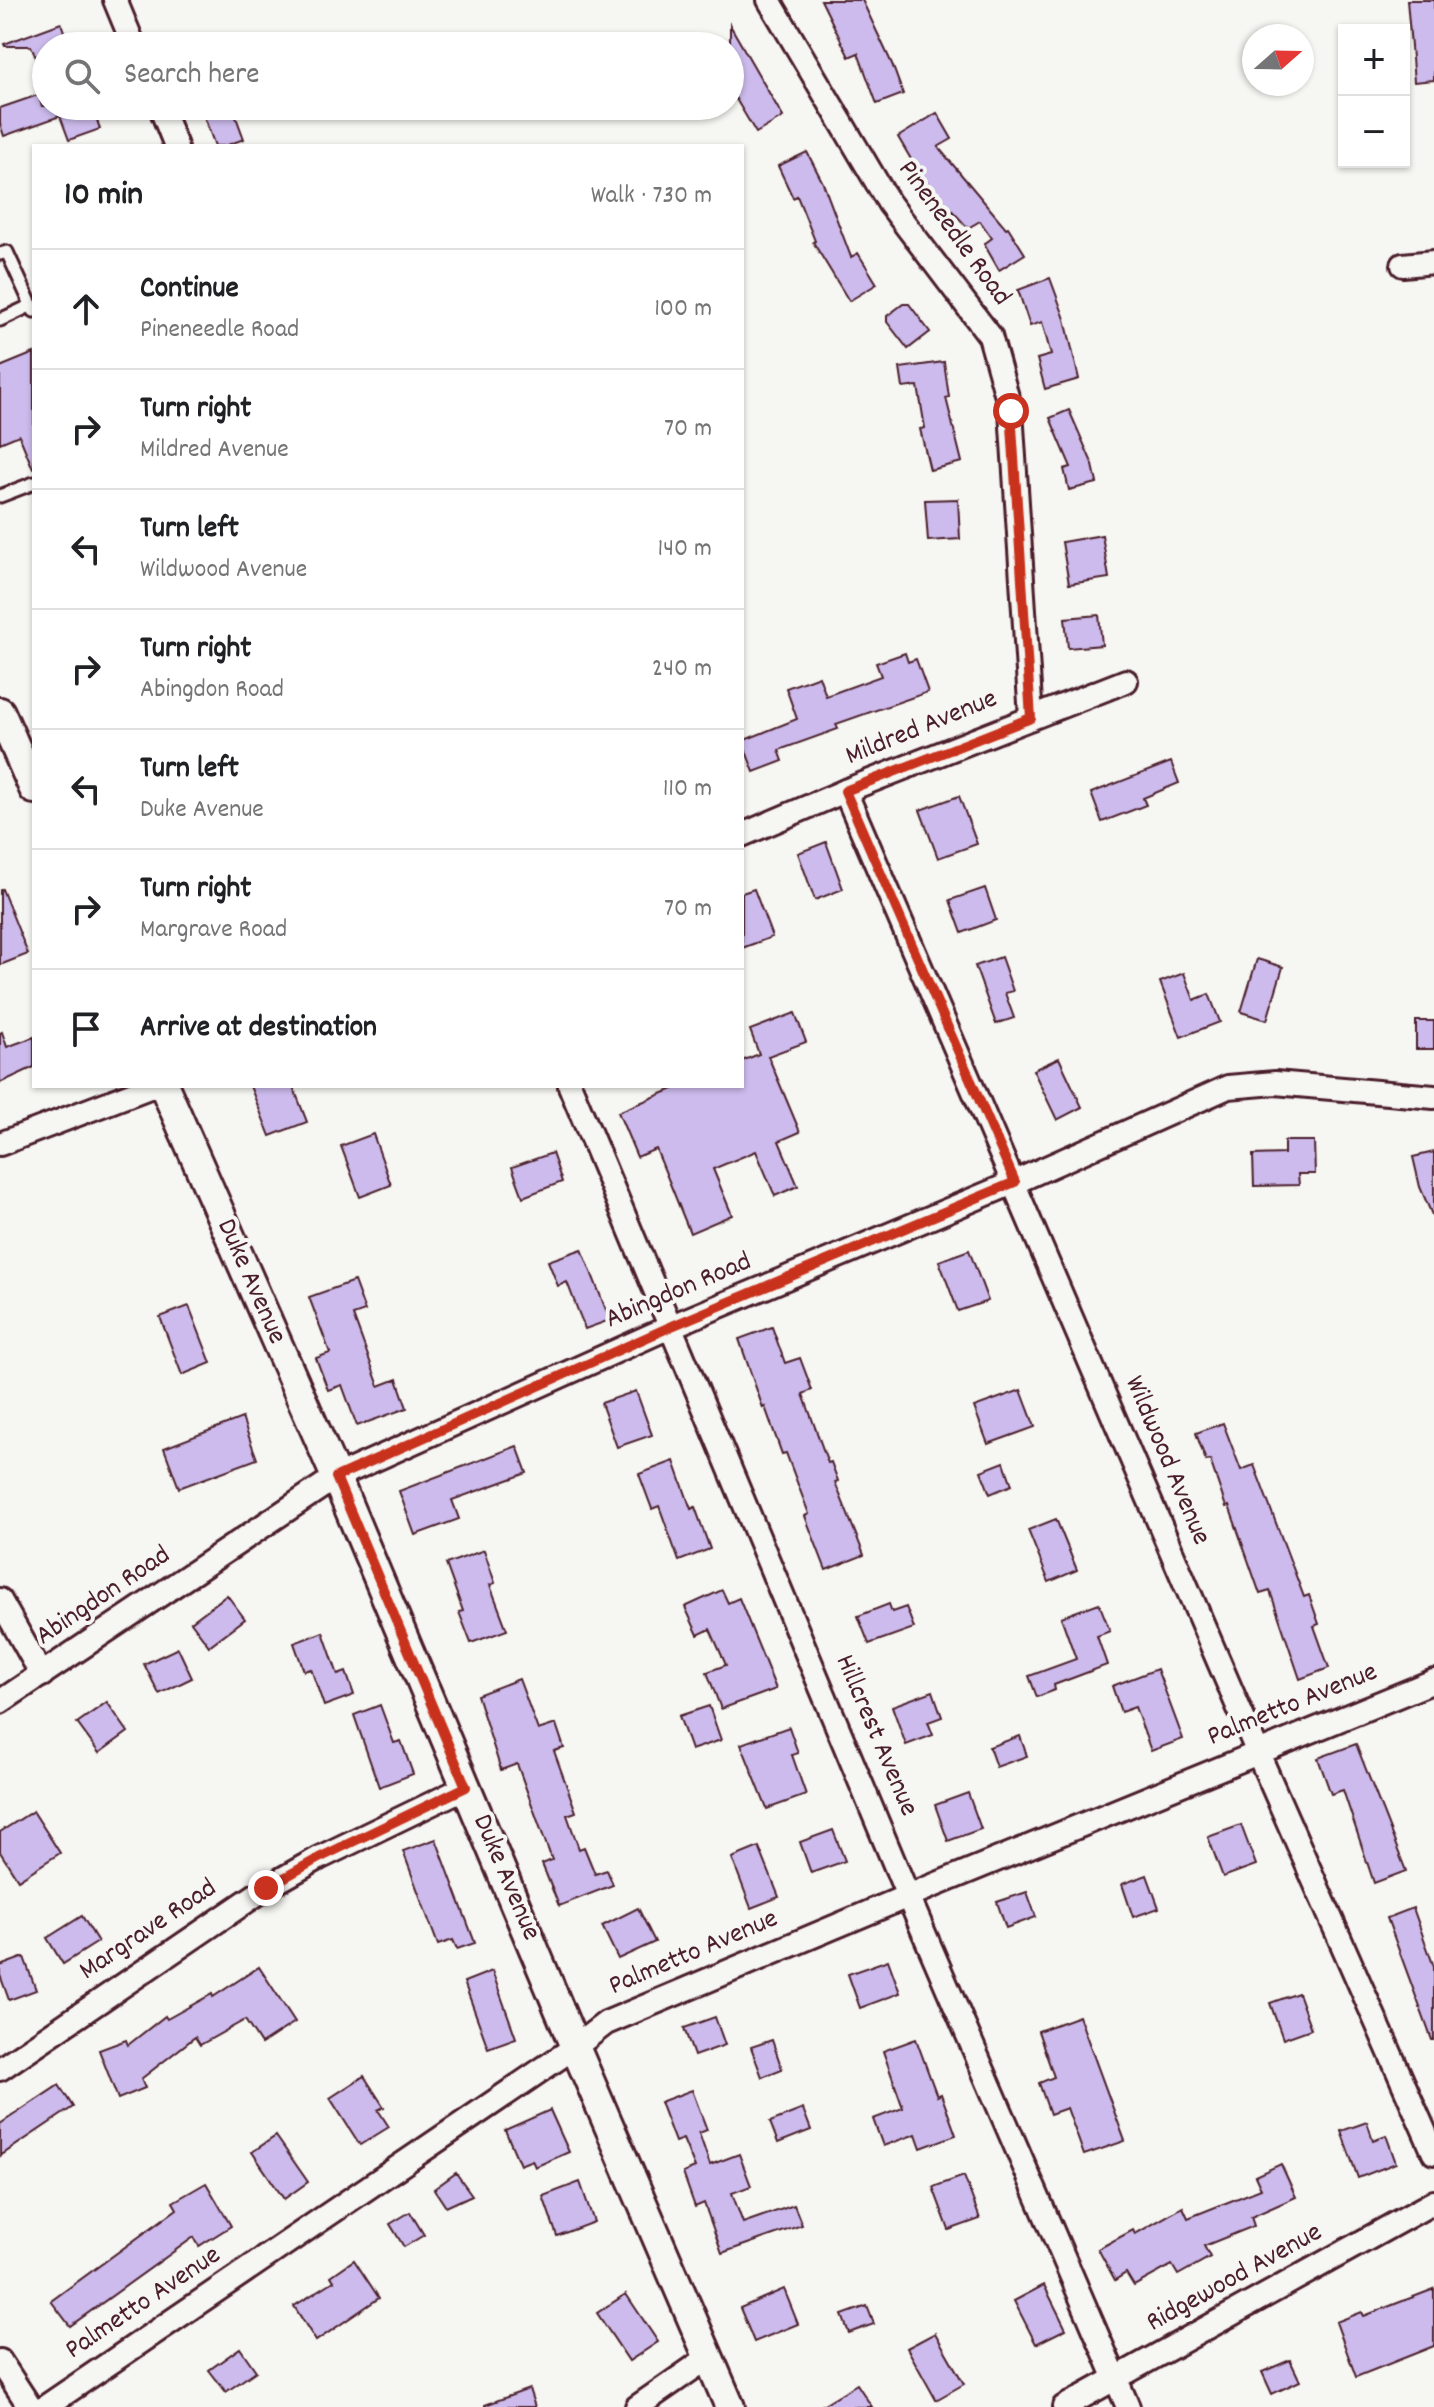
<!DOCTYPE html>
<meta charset="utf-8">
<style>
body{margin:0;font-family:Dekko,sans-serif;background:#f6f6f6;color:#202124}
.controls{position:absolute;right:24px;top:24px;display:grid;overflow:hidden;border-radius:0px;box-shadow:0 2px 6px #0004}
.controls button{width:72px;height:72px;display:grid;place-items:center;padding:0;border:0;border-bottom:2px solid #e0e0e0;background:#fff;color:#202124;font:40px sans-serif}
.compass{position:absolute;left:1242px;top:24px;width:72px;height:72px;border-radius:50%;background:#fff;box-shadow:0 2px 6px #0004;rotate:70deg}
.stop{position:absolute;width:24px;height:24px;margin:-18px;border:6px solid #c8321e;border-radius:50%;background:#fff}
.stop.end{background:#c8321e;border-color:#fff;box-shadow:0 2px 8px #0008}
.list{margin:0;padding:0;list-style:none}
h2{display:flex;justify-content:space-between;align-items:center;height:104px;margin:0;padding:0 32px;font-size:34px}
h2 small{font-size:26px;font-weight:400;color:#757577}
.list li{display:grid;grid-template-columns:52px 1fr auto;gap:24px;align-items:center;box-sizing:border-box;height:120px;padding:0 32px;border-top:2px solid #e0e0e0}
.list b{display:block;font-size:30px;white-space:nowrap}
.list p{margin:0;font-size:26px;white-space:nowrap;color:#757577}
.list em{font-size:26px;font-style:normal;color:#757577}
.icon{flex:none;width:44px;height:44px;fill:none;stroke:currentColor;stroke-width:2;stroke-linecap:round;stroke-linejoin:round}
.map{position:relative;flex:none;width:1434px;height:2407px;overflow:hidden}
.search{position:absolute;background:#fff;box-shadow:0 2px 6px #0004;left:32px;top:32px;width:712px;height:88px;display:flex;align-items:center;gap:20px;box-sizing:border-box;padding:0 28px;border-radius:44px;color:#757577;font-size:30px}
.panel{position:absolute;background:#fff;box-shadow:0 2px 6px #0004;left:32px;top:144px;width:712px;height:944px;border-radius:0px}
.map>svg:first-child{display:block}
.building{fill:#ccbbec;stroke:#4a1f2b;stroke-width:2}
.lines{fill:none;stroke-linecap:round;stroke-linejoin:round}
.service-casing{stroke:#4a1f2b;stroke-width:17}
.minor-casing{stroke:#4a1f2b;stroke-width:28}
.tertiary-casing{stroke:#4a1f2b;stroke-width:34}
.service{stroke:#f6f6f2;stroke-width:11}
.minor{stroke:#f6f6f2;stroke-width:22}
.tertiary{stroke:#f6f6f2;stroke-width:28}
.route{stroke:#c8321e;stroke-width:10}
.labels{text-anchor:middle;dominant-baseline:central;stroke-width:8;stroke-linejoin:round;paint-order:stroke}
.street-label{font-size:28px;fill:#4a1f2b;stroke:#f6f6f2}
</style>
<div class="map">
<svg width="1434" height="2407" viewBox="0 0 1434 2407">
<rect width="100%" height="100%" fill="#f6f6f2"/>
<filter id="ink" filterUnits="userSpaceOnUse"><feTurbulence type="fractalNoise" baseFrequency=".0125" numOctaves="2"/><feDisplacementMap in="SourceGraphic" scale="16" xChannelSelector="R" yChannelSelector="G"/><feConvolveMatrix kernelMatrix="1 2 1 2 8 2 1 2 1" color-interpolation-filters="sRGB"/></filter>
<g filter="url(#ink)">
<!-- building -->
<g class="building">
<path d="M821 0H862L892 64 903 94 877 104 858 53 849 57Z"/>
<path d="M1407 0H1434V80L1414 82Z"/>
<path d="M61 23 69 46H46V80L31 46H5L4 44Z"/>
<path d="M730 25 783 117 756 133 730 89Z"/>
<path d="M38 95 42 106H92L100 129 69 140 60 116 4 136 0 124V108Z"/>
<path d="M232 106 244 139 225 146H215L204 116Z"/>
<path d="M937 113 952 139 938 147 1006 228 1008 227 1025 254 999 270 984 244 992 238 980 221 968 228 922 178 898 137Z"/>
<path d="M807 152 823 183 851 257 858 253 877 284 849 301 813 242 815 241 797 196 793 198 778 166Z"/>
<path d="M1050 278 1065 319 1079 379 1045 389 1037 359 1051 355 1042 322 1030 326 1018 290Z"/>
<path d="M903 304H909L930 332 908 349 887 322V316Z"/>
<path d="M34 353V469H33L19 435 0 443V367Z"/>
<path d="M944 362 949 397 946 398 962 462 930 470 920 429 925 428 918 386 903 388 900 368Z"/>
<path d="M1069 410 1093 465 1097 483 1069 490 1064 469 1071 467 1050 418Z"/>
<path d="M958 499 960 539 928 541 925 500Z"/>
<path d="M1102 535 1109 578 1069 584 1062 542Z"/>
<path d="M1099 615 1102 645 1068 648 1065 618Z"/>
<path d="M905 653 908 662 916 659 928 692 836 724 838 729 779 750 783 761 754 772 742 741 797 719 786 688 819 676 826 696 881 676 876 663Z"/>
<path d="M1171 762 1179 783 1143 798 1146 805 1102 822 1091 793Z"/>
<path d="M959 796 977 844 938 858 920 810Z"/>
<path d="M826 842 843 889 815 900 798 853Z"/>
<path d="M985 888 996 920 962 933 950 900Z"/>
<path d="M2 889 28 954 0 965V890Z"/>
<path d="M754 889 772 937 742 948V893Z"/>
<path d="M1001 957 1013 991 1005 993 1014 1018 996 1024 975 966Z"/>
<path d="M1257 959 1283 967 1267 1020 1241 1012Z"/>
<path d="M1184 973 1194 1000 1209 994 1220 1022 1181 1037 1160 982Z"/>
<path d="M795 1013 806 1042 768 1056 800 1132 779 1141 798 1186 775 1196 756 1151 713 1169 732 1215 690 1233 656 1149 637 1157 618 1112 680 1086H742V1061L759 1054 750 1030Z"/>
<rect x="1416" y="1021" width="18" height="28"/>
<path d="M2 1032 7 1047 34 1037V1067L0 1083V1033Z"/>
<path d="M1059 1058 1082 1107 1057 1120 1033 1070Z"/>
<path d="M250 1086H293L307 1122 270 1136Z"/>
<path d="M373 1134 391 1185 360 1197 341 1146Z"/>
<path d="M1284 1141H1314L1315 1174H1298L1299 1185 1254 1186 1253 1155 1284 1154Z"/>
<path d="M1434 1152V1215H1432L1420 1187 1413 1157Z"/>
<path d="M552 1153 562 1182 523 1197 512 1167Z"/>
<path d="M582 1249 610 1320 585 1329 567 1282 558 1286 548 1261Z"/>
<path d="M969 1250 988 1301 958 1311 939 1261Z"/>
<path d="M354 1281 365 1311 353 1315 379 1386 397 1379 407 1408 357 1426 342 1385 328 1390 316 1358 330 1353 309 1297Z"/>
<path d="M189 1306 211 1363 182 1375 160 1317Z"/>
<path d="M772 1327 785 1363 800 1358 812 1390 803 1394 828 1463 831 1462 838 1481 835 1482 864 1555 826 1570 805 1516 809 1514 786 1453 782 1454 765 1407 763 1408 739 1339Z"/>
<path d="M1021 1390 1035 1427 988 1444 974 1407Z"/>
<path d="M636 1391 652 1435 617 1447 601 1403Z"/>
<path d="M242 1418 257 1459 179 1488 164 1448Z"/>
<path d="M1223 1423 1241 1470 1254 1465 1304 1597 1309 1595 1319 1624 1314 1626 1329 1668 1300 1679 1270 1591 1260 1594 1229 1506 1226 1507 1210 1460 1206 1461 1196 1433Z"/>
<path d="M517 1446 527 1473 452 1500 459 1519 415 1535 399 1491Z"/>
<path d="M674 1461 691 1509 695 1507 710 1549 679 1561 659 1506 652 1509 639 1474Z"/>
<path d="M1004 1462 1012 1485 990 1494 981 1471Z"/>
<path d="M1056 1519 1077 1570 1049 1582 1028 1530Z"/>
<path d="M484 1550 495 1583 490 1585 507 1630 471 1643 459 1612 463 1611 446 1564Z"/>
<path d="M722 1590 728 1603 739 1598 776 1689 721 1709 707 1672 726 1665 710 1629 698 1635 685 1607Z"/>
<path d="M227 1595 245 1619 209 1646 191 1622Z"/>
<path d="M1099 1603 1110 1631 1097 1636 1107 1665 1054 1685 1055 1690 1037 1697 1029 1676 1076 1659 1061 1617Z"/>
<path d="M889 1604 892 1612 906 1607 914 1628 869 1644 858 1616Z"/>
<path d="M323 1632 338 1675 346 1672 354 1695 324 1706 311 1669 304 1671 294 1643Z"/>
<path d="M178 1648 192 1678 159 1694 144 1664Z"/>
<path d="M1157 1669 1183 1739 1151 1751 1135 1707 1121 1712 1112 1686Z"/>
<path d="M519 1679 538 1730 556 1724 564 1748 554 1751 576 1812 567 1815 579 1849 584 1847 595 1874 607 1870 613 1885 559 1906 542 1864 552 1860 517 1764 501 1770 477 1695Z"/>
<path d="M933 1691 942 1717 928 1722 933 1735 906 1745 892 1706Z"/>
<path d="M107 1702 128 1732 99 1753 77 1723Z"/>
<path d="M380 1705 394 1743 401 1741 413 1774 379 1787 354 1715Z"/>
<path d="M709 1706 721 1740 691 1750 679 1716Z"/>
<path d="M789 1727 798 1753 792 1755 806 1795 767 1809 741 1744Z"/>
<path d="M1020 1736 1027 1756 996 1767 989 1747Z"/>
<path d="M1356 1744 1406 1871 1374 1883 1343 1790 1331 1794 1318 1758Z"/>
<path d="M968 1793 981 1829 948 1841 935 1805Z"/>
<path d="M33 1811 60 1853 18 1880 0 1852V1832Z"/>
<path d="M1241 1825 1256 1865 1223 1877 1208 1837Z"/>
<path d="M833 1830 845 1861 811 1873 800 1842Z"/>
<path d="M436 1839 475 1943 457 1949 453 1940 438 1945 403 1851Z"/>
<path d="M759 1847 779 1897 751 1908 732 1858Z"/>
<path d="M1147 1875 1159 1908 1133 1917 1122 1884Z"/>
<path d="M1027 1892 1036 1917 1006 1928 997 1902Z"/>
<path d="M638 1908 655 1942 618 1959 602 1926Z"/>
<path d="M1413 1908 1434 1967V2040H1432L1387 1918Z"/>
<path d="M82 1916 98 1942 63 1964 47 1938Z"/>
<path d="M24 1957 36 1990 9 2000 0 1975V1966Z"/>
<path d="M888 1960 900 1993 860 2008 848 1974Z"/>
<path d="M259 1967 295 2022 261 2044 245 2020 200 2045 195 2037 141 2079 145 2088 118 2099 99 2050 126 2040 128 2045 165 2016 167 2019 212 1994 213 1997Z"/>
<path d="M492 1971 516 2038 488 2048 464 1982Z"/>
<path d="M1298 1993 1311 2029 1283 2039 1270 2003Z"/>
<path d="M1079 2016 1125 2141 1084 2155 1067 2108 1050 2114 1039 2083 1054 2077 1038 2031Z"/>
<path d="M715 2017 725 2045 694 2056 684 2028Z"/>
<path d="M916 2039 937 2096 941 2094 956 2135 921 2148 916 2134 883 2146 873 2119 903 2108 883 2051Z"/>
<path d="M772 2040 782 2069 762 2077 751 2047Z"/>
<path d="M364 2076 384 2107 378 2110 389 2127 360 2145 330 2098Z"/>
<path d="M59 2085 73 2107 0 2156V2124Z"/>
<path d="M692 2090 707 2130 699 2133 710 2165 739 2154 751 2186 732 2193 743 2223 794 2205 802 2225 722 2253 704 2203 695 2207 683 2173 695 2168 683 2139 675 2142 660 2102Z"/>
<path d="M803 2109 811 2130 778 2143 770 2122Z"/>
<path d="M550 2110 569 2152 535 2167 532 2160 520 2165 505 2130Z"/>
<path d="M1367 2122 1373 2140 1386 2135 1396 2163 1358 2178 1341 2131Z"/>
<path d="M276 2136 308 2182 284 2199 252 2152Z"/>
<path d="M1281 2164 1296 2197 1251 2217 1254 2226 1204 2246 1210 2257 1178 2275 1172 2265 1134 2286 1126 2273 1115 2280 1098 2249 1133 2230 1135 2234 1183 2207 1188 2218 1261 2189 1255 2176Z"/>
<path d="M456 2173 472 2195 446 2207 434 2189Z"/>
<path d="M964 2176 980 2219 949 2230 933 2187Z"/>
<path d="M580 2182 594 2222 557 2236 543 2196Z"/>
<path d="M206 2183 231 2226 199 2246 194 2237 70 2326 51 2301 177 2209 173 2202Z"/>
<path d="M410 2212 424 2235 404 2247 390 2224Z"/>
<path d="M354 2260 379 2298 316 2341 294 2306 334 2281 331 2276Z"/>
<path d="M1044 2285 1066 2329 1036 2344 1014 2301Z"/>
<path d="M784 2289 798 2324 754 2342 740 2308Z"/>
<path d="M1434 2289V2346L1356 2377 1336 2322 1362 2312 1364 2316Z"/>
<path d="M626 2294 658 2342 629 2361 597 2313Z"/>
<path d="M867 2306 874 2324 849 2333 842 2315Z"/>
<path d="M935 2333 964 2384 936 2400 907 2348Z"/>
<path d="M240 2348 256 2371 226 2392 209 2370Z"/>
<path d="M1290 2360 1300 2381 1272 2394 1262 2372Z"/>
<path d="M857 2384 872 2407H819Z"/>
<path d="M529 2389 535 2407H485V2405Z"/>
</g>
<g class="lines">
<!-- service casing -->
<g class="service-casing">
<g id="service">
<path d="M0 254 7 252 34 311"/>
<path d="M0 320 32 305"/>
<path d="M0 496 34 483"/>
</g>
</g>
<!-- minor casing -->
<g class="minor-casing">
<g id="minor">
<path d="M115 0 134 46"/>
<path d="M769 0 889 203 990 336 1011 411 1031 718"/>
<path d="M160 106 176 146"/>
<path d="M1403 265 1434 262"/>
<path d="M845 791 1258 1753 1434 2153"/>
<path d="M742 835 845 791 1126 681"/>
<path d="M570 1086 908 1896 1128 2407"/>
<path d="M0 1144 152 1086"/>
<path d="M0 1600 42 1675"/>
<path d="M0 1702 336 1477 672 1326 1015 1182 1228 1087 1275 1083 1434 1097"/>
<path d="M0 2069 266 1888 319 1858 466 1787"/>
<path d="M0 2361 30 2407"/>
<path d="M45 2407 575 2047 606 2023 908 1896 1434 1681"/>
<path d="M637 2407 709 2357"/>
<path d="M1064 2407 1434 2202"/>
</g>
</g>
<!-- tertiary casing -->
<g class="tertiary-casing">
<g id="tertiary">
<path d="M0 712 34 789"/>
<path d="M164 1086 336 1477 575 2047 730 2407"/>
</g>
</g>
<!-- service -->
<use href="#service" class="service"/>
<!-- minor -->
<use href="#minor" class="minor"/>
<!-- tertiary -->
<use href="#tertiary" class="tertiary"/>
</g>
</g>
<g class="lines" filter="url(#ink)">
<!-- route -->
<path class="route" d="M266 1888 319 1858 466 1787 336 1477 672 1326 1015 1182 845 791 1031 718 1011 411"/>
</g>
<g class="labels">
<!-- street labels -->
<g class="street-label">
<text transform="translate(953 234) rotate(54)">Pineneedle Road</text>
<text transform="translate(922 729) rotate(-22)">Mildred Avenue</text>
<text transform="translate(250 1282) rotate(66)">Duke Avenue</text>
<text transform="translate(679 1292) rotate(-23)">Abingdon Road</text>
<text transform="translate(1166 1461) rotate(67)">Wildwood Avenue</text>
<text transform="translate(104 1597) rotate(-34)">Abingdon Road</text>
<text transform="translate(1293 1706) rotate(-22)">Palmetto Avenue</text>
<text transform="translate(875 1736) rotate(67)">Hillcrest Avenue</text>
<text transform="translate(505 1878) rotate(67)">Duke Avenue</text>
<text transform="translate(149 1931) rotate(-34)">Margrave Road</text>
<text transform="translate(694 1954) rotate(-23)">Palmetto Avenue</text>
<text transform="translate(1235 2279) rotate(-29)">Ridgewood Avenue</text>
<text transform="translate(144 2304) rotate(-34)">Palmetto Avenue</text>
</g>
</g>
</svg>
<div class="controls">
<button>+</button>
<button>−</button>
</div>
<svg class="compass" viewBox="-18 -18 36 36"><path d="M0-13l5 13h-10z" fill="#e53935"/><path d="M0 13l5-13h-10z" fill="#757577"/></svg>
<div class="stop" style="left:1011px;top:411px"></div>
<div class="stop end" style="left:266px;top:1888px"></div>
<div class="search"><svg class="icon" aria-label="search" viewBox="0 0 24 24"><circle cx="10" cy="10" r="6"/><path d="M15 15l6 6"/></svg>Search here</div>
<section class="panel">
<h2>10 min<small>Walk · 730 m</small></h2>
<ul class="list">
<li><svg class="icon" aria-label="ahead" viewBox="0 0 24 24"><path d="M12 20V5M6 11l6-6 6 6"/></svg><div><b>Continue</b><p>Pineneedle Road</p></div><em>100 m</em></li>
<li><svg class="icon" aria-label="right" viewBox="0 0 24 24"><path d="M7 20v-9h11M14 6l5 5-5 5"/></svg><div><b>Turn right</b><p>Mildred Avenue</p></div><em>70 m</em></li>
<li><svg class="icon" aria-label="left" viewBox="0 0 24 24"><path d="M17 20v-9H6M10 6l-5 5 5 5"/></svg><div><b>Turn left</b><p>Wildwood Avenue</p></div><em>140 m</em></li>
<li><svg class="icon" aria-label="right" viewBox="0 0 24 24"><path d="M7 20v-9h11M14 6l5 5-5 5"/></svg><div><b>Turn right</b><p>Abingdon Road</p></div><em>240 m</em></li>
<li><svg class="icon" aria-label="left" viewBox="0 0 24 24"><path d="M17 20v-9H6M10 6l-5 5 5 5"/></svg><div><b>Turn left</b><p>Duke Avenue</p></div><em>110 m</em></li>
<li><svg class="icon" aria-label="right" viewBox="0 0 24 24"><path d="M7 20v-9h11M14 6l5 5-5 5"/></svg><div><b>Turn right</b><p>Margrave Road</p></div><em>70 m</em></li>
<li><svg class="icon" aria-label="arrive" viewBox="0 0 24 24"><path d="M6 21V4h12l-3 4 3 4H6"/></svg><div><b>Arrive at destination</b></div></li>
</ul>
</section>
</div>
